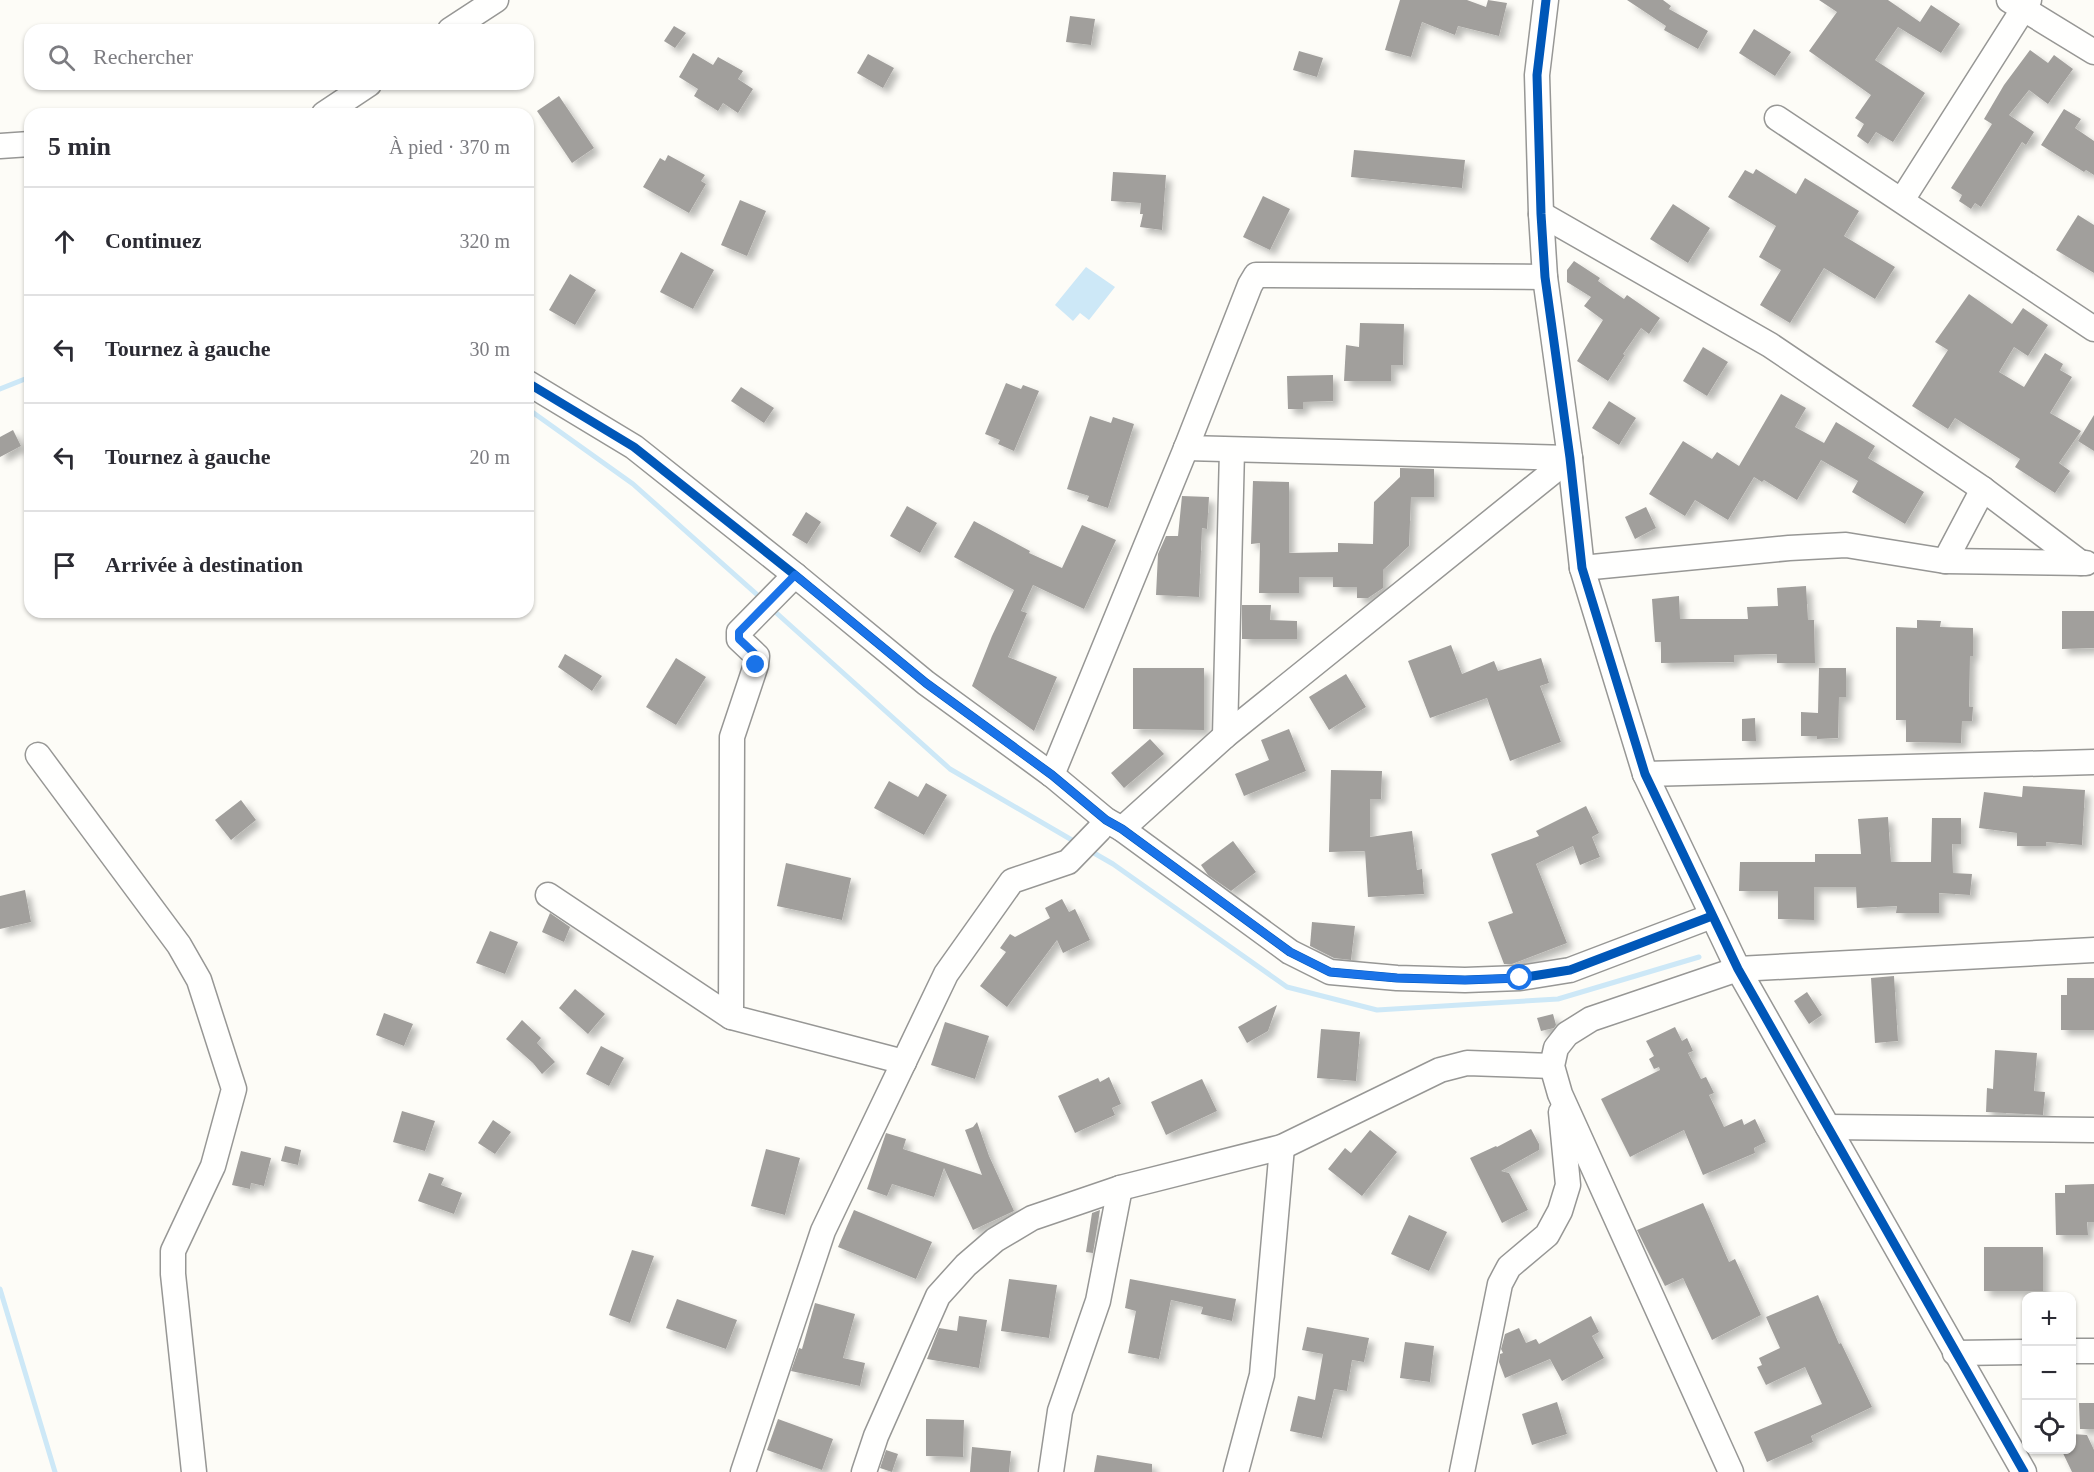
<!DOCTYPE html>
<html lang="fr">
<meta charset="utf-8">
<style>
body{margin:0;font-family:Georgia,serif;background:#f7f7f7;color:#2b2b33}
.controls{position:absolute;right:18px;bottom:18px;display:grid;overflow:hidden;border-radius:12px;box-shadow:0 2px 4px #0004}
.controls button{width:54px;height:54px;display:grid;place-items:center;padding:0;border:0;border-bottom:2px solid #e1e1e2;background:#fff;color:#2b2b33;font:30px sans-serif}
.stop{position:absolute;width:18px;height:18px;margin:-14px;border:4px solid #1a73e8;border-radius:50%;background:#fff}
.stop.end{background:#1a73e8;border-color:#fff;box-shadow:0 2px 6px #0008}
.list{margin:0;padding:0;list-style:none}
h2{display:flex;justify-content:space-between;align-items:center;height:78px;margin:0;padding:0 24px;font-size:26px}
h2 small{font-size:20px;font-weight:400;color:#7c7c81}
.list li{display:grid;grid-template-columns:39px 1fr auto;gap:18px;align-items:center;box-sizing:border-box;height:108px;padding:0 24px;border-top:2px solid #e1e1e2}
.list b{display:block;font-size:22px;white-space:nowrap}
.list em{font-size:20px;font-style:normal;color:#7c7c81}
.icon{flex:none;width:33px;height:33px;fill:none;stroke:currentColor;stroke-width:2;stroke-linecap:round;stroke-linejoin:round}
.map{position:relative;flex:none;width:2094px;height:1472px;overflow:hidden}
.search{position:absolute;background:#fff;box-shadow:0 2px 4px #0004;left:24px;top:24px;width:510px;height:66px;display:flex;align-items:center;gap:15px;box-sizing:border-box;padding:0 21px;border-radius:18px;color:#7c7c81;font-size:22px}
.panel{position:absolute;background:#fff;box-shadow:0 2px 4px #0004;left:24px;top:108px;width:510px;height:510px;border-radius:18px}
.map>svg:first-child{display:block}
.water{fill:#cde8f7}
.lines{fill:none;stroke-linecap:round;stroke-linejoin:round}
.stream{stroke:#cde8f7;stroke-width:5}
.building{fill:#a19f9c;filter:url(#shadow)}
.minor-casing{stroke:#979795;stroke-width:27}
.minor{stroke:#fffffe;stroke-width:24}
.cycleway-casing{stroke:#fff;stroke-width:13}
.cycleway{stroke:#0057b8;stroke-width:9}
.route{stroke:#1a73e8;stroke-width:8}
</style>
<div class="map">
<svg width="2094" height="1472" viewBox="0 0 2094 1472">
<defs>
<filter id="shadow"><feDropShadow dx="5.5" dy="5.5" stdDeviation="3" flood-color="#0004"/></filter>
</defs>
<rect width="100%" height="100%" fill="#fdfcf7"/>
<!-- water -->
<path class="water" d="M1086 267 1115 287 1089 320 1080 313 1073 321 1055 305Z"/>
<g class="lines">
<!-- stream -->
<g class="stream">
<path d="M0 389 30 377"/>
<path d="M528 409 633 484 763 600"/>
<path d="M772 609 950 769 1077 843"/>
<path d="M1087 849 1113 864 1287 987 1377 1010 1558 999 1699 957"/>
<path d="M0 1289 55 1472"/>
</g>
</g>
<!-- building -->
<g class="building">
<path d="M1400 0H1467L1486 7 1488 0 1507 3 1499 36 1458 26 1455 35 1422 22 1411 57 1385 50Z"/>
<path d="M1627 0H1663L1671 6 1669 9 1708 31 1698 49 1664 30 1666 26Z"/>
<path d="M1819 0H1888L1920 22 1931 5 1960 24 1941 53 1898 27 1875 60 1925 93 1893 142 1876 132 1868 144 1857 136 1864 124 1855 118 1871 95 1809 51 1837 12Z"/>
<path d="M1070 16 1095 19 1091 45 1066 42Z"/>
<path d="M674 26 686 33 675 48 664 41Z"/>
<path d="M1754 29 1791 52 1775 76 1739 53Z"/>
<path d="M2030 50 2048 63 2054 55 2073 69 2048 104 2029 90 2009 115 2034 132 2026 145 2022 142 1981 207 1975 203 1971 209 1959 201 1962 195 1951 188 1992 124 1984 119 2004 85Z"/>
<path d="M1299 51 1323 58 1317 77 1293 70Z"/>
<path d="M693 53 713 65 718 57 743 71 738 79 753 89 738 113 723 103 718 111 694 96 698 89 679 77Z"/>
<path d="M868 54 894 68 883 88 857 73Z"/>
<path d="M559 96 594 148 572 163 537 111Z"/>
<path d="M2064 109 2081 119 2075 128 2094 141V175L2086 170 2084 172 2041 145Z"/>
<path d="M1354 150 1465 160 1462 188 1351 177Z"/>
<path d="M668 155 705 175 701 181 706 184 689 213 643 187 660 158 665 161Z"/>
<path d="M1756 169 1796 194 1805 178 1859 211 1844 236 1895 267 1875 299 1824 268 1790 323 1760 305 1781 270 1759 257 1776 226 1728 197 1745 170 1753 174Z"/>
<path d="M1113 172 1166 175 1162 230 1140 227 1143 214H1140L1141 203 1111 201Z"/>
<path d="M1263 196 1290 209 1270 250 1243 237Z"/>
<path d="M740 200 766 211 747 256 721 245Z"/>
<path d="M1673 204 1710 228 1688 263 1650 239Z"/>
<path d="M2078 215 2094 225V273L2056 250Z"/>
<path d="M681 252 714 270 693 309 660 292Z"/>
<path d="M1574 261 1600 278 1598 281 1624 299 1627 295 1660 318 1649 334 1641 328 1623 354 1625 355 1608 381 1577 361 1603 320 1584 306 1591 297 1567 282V270Z"/>
<path d="M570 274 596 290 575 325 549 310Z"/>
<path d="M1969 294 2012 324 2023 308 2048 325 2028 356 2014 347 1999 372 2024 387 2045 353 2063 364 2060 370 2072 377 2050 413 2081 431 2059 463 2070 471 2055 493 2015 467 2020 459 1955 418 1948 429 1912 406 1948 350 1935 342Z"/>
<path d="M1360 323 1404 324 1403 365H1391V381H1344L1346 345 1359 347Z"/>
<path d="M1703 347 1728 362 1707 396 1683 381Z"/>
<path d="M1333 375V401L1303 402V409H1288L1287 376Z"/>
<path d="M1006 383 1021 389 1023 385 1039 391 1014 451 998 444 1000 440 985 434Z"/>
<path d="M741 387 774 408 764 423 731 401Z"/>
<path d="M1781 394 1806 408 1795 427 1824 443 1836 422 1875 446 1868 458 1924 492 1905 524 1852 492 1858 481 1821 460 1797 500 1764 480 1762 482 1754 477 1728 520 1695 500 1685 516 1649 494 1683 441 1712 459 1717 452 1739 466Z"/>
<path d="M1609 401 1636 418 1619 445 1592 428Z"/>
<path d="M2094 415V451L2078 441Z"/>
<path d="M1090 416 1111 423 1113 417 1134 424 1108 508 1087 501 1089 496 1067 489Z"/>
<path d="M13 430 21 446 0 457V437Z"/>
<path d="M1400 468 1434 469V497H1411L1409 546 1383 570V588L1368 598H1357V587H1333V577H1299V593H1259L1260 543 1251 544 1253 481 1289 482V553L1338 552V543L1373 544 1374 502 1400 477Z"/>
<path d="M1182 496 1209 497 1207 529 1202 528 1199 597 1156 595 1158 554 1166 536H1178Z"/>
<path d="M907 506 937 523 920 553 890 536Z"/>
<path d="M1646 507 1656 528 1635 539 1625 517Z"/>
<path d="M806 512 821 522 807 544 792 535Z"/>
<path d="M974 521 1030 551 1029 553 1062 568 1082 525 1116 540 1084 609 1033 585 1021 611 1027 613 1008 657 1057 677 1034 731 972 686 992 636 1014 590 954 557Z"/>
<path d="M1806 586 1808 620H1814L1815 663H1777V654L1734 655V662L1661 663V642H1655L1652 599 1679 596 1680 619H1748L1747 607 1778 606 1777 588Z"/>
<path d="M1242 605H1271L1270 620 1297 621V639H1242Z"/>
<path d="M2062 611H2094V648L2062 649Z"/>
<path d="M1917 620 1941 621 1940 627 1973 628V656H1970L1969 707H1973L1972 721H1962L1961 743 1906 742V720H1896V627L1917 628Z"/>
<path d="M1451 645 1462 674 1494 661 1498 671 1541 658 1549 683 1540 686 1561 742 1510 761 1487 698 1430 718 1408 661Z"/>
<path d="M565 654 602 676 592 691 558 667Z"/>
<path d="M676 658 706 677 676 725 646 707Z"/>
<path d="M1133 668H1204V730L1133 729Z"/>
<path d="M1819 668H1846V697H1839L1838 738 1817 739V736H1801V712L1818 713Z"/>
<path d="M1346 674 1366 707 1329 730 1309 697Z"/>
<path d="M1755 718 1756 741H1742V719Z"/>
<path d="M1289 729 1306 771 1244 796 1235 774 1269 760 1261 740Z"/>
<path d="M1150 739 1164 754 1124 788 1111 773Z"/>
<path d="M1331 770 1382 771 1381 799H1370V837L1412 831 1417 870 1422 869 1424 894 1368 897 1365 851 1329 852Z"/>
<path d="M889 781 918 797 926 783 947 795 924 835 874 808Z"/>
<path d="M2023 786 2085 790 2082 845 2046 842V846H2017V833L1979 828 1984 792 2022 797Z"/>
<path d="M241 800 256 820 231 840 215 820Z"/>
<path d="M1586 806 1599 833 1592 837 1600 857 1580 865 1573 846 1536 864 1567 943 1512 964H1504L1488 922 1513 913 1491 854 1539 836 1536 831Z"/>
<path d="M1888 817 1891 862H1931L1932 818H1961V844H1952L1953 873 1972 874 1970 895 1939 893V913H1896L1897 906 1857 908 1856 887H1814V920L1778 919V891H1739L1740 862H1815V854H1861L1858 819Z"/>
<path d="M1233 841 1256 872 1231 891 1208 875 1201 865Z"/>
<path d="M786 863 851 878 842 920 777 906Z"/>
<path d="M25 890 31 922 0 929V896Z"/>
<path d="M1062 899 1069 912 1075 909 1090 940 1063 953 1057 940 1007 1007 980 986 1006 952 1000 948 1010 934 1015 937 1050 918 1045 908Z"/>
<path d="M550 913 570 927 564 942 542 932Z"/>
<path d="M1312 922 1355 926 1351 960 1334 958 1310 946Z"/>
<path d="M490 931 518 942 505 974 476 963Z"/>
<path d="M1894 976 1898 1041 1875 1043 1871 978Z"/>
<path d="M2067 978H2094V1030H2061V995H2067Z"/>
<path d="M575 989 605 1014 588 1034 559 1008Z"/>
<path d="M1807 992 1822 1015 1809 1024 1794 1001Z"/>
<path d="M1277 1005 1268 1031 1247 1043 1238 1027Z"/>
<path d="M384 1013 413 1024 404 1046 376 1035Z"/>
<path d="M1553 1014 1556 1025 1554 1028 1541 1031 1537 1018Z"/>
<path d="M522 1020 541 1038 537 1043 555 1062 542 1074 533 1063 506 1039Z"/>
<path d="M945 1022 989 1036 975 1079 931 1065Z"/>
<path d="M1675 1027 1682 1041 1687 1038 1693 1051 1688 1053 1701 1079 1706 1077 1714 1093 1709 1095 1724 1127 1742 1119 1744 1125 1755 1119 1766 1142 1754 1148 1755 1153 1703 1175 1684 1130 1630 1157 1601 1099 1660 1070 1659 1067 1654 1069 1649 1059 1654 1056 1646 1041Z"/>
<path d="M1321 1029 1360 1032 1356 1081 1317 1078Z"/>
<path d="M601 1046 624 1058 609 1086 586 1074Z"/>
<path d="M1995 1050 2037 1053 2034 1091 2045 1092 2043 1115 1986 1112 1987 1088 1993 1089Z"/>
<path d="M1109 1077 1121 1104 1112 1108 1115 1115 1075 1133 1058 1096 1098 1078 1100 1082Z"/>
<path d="M1202 1079 1217 1111 1166 1135 1151 1102Z"/>
<path d="M402 1111 435 1121 425 1151 393 1142Z"/>
<path d="M493 1120 511 1132 495 1154 478 1143Z"/>
<path d="M977 1122 989 1156 1014 1211 973 1230 944 1168 934 1197 892 1184 887 1196 867 1189 886 1133 906 1139 903 1149 982 1175 965 1130 973 1127Z"/>
<path d="M1531 1129 1539 1144V1150L1501 1171 1509 1173 1528 1210 1502 1223 1470 1158 1496 1146 1497 1147Z"/>
<path d="M1370 1130 1397 1152 1362 1196 1328 1169 1345 1148 1351 1153Z"/>
<path d="M285 1146 301 1150 298 1165 281 1161Z"/>
<path d="M766 1149 800 1158 785 1215 751 1206Z"/>
<path d="M241 1151 271 1158 264 1186 251 1183 250 1189 232 1185Z"/>
<path d="M429 1173 444 1178 441 1185 462 1193 454 1214 418 1201Z"/>
<path d="M2094 1184V1222H2087L2088 1235H2056L2055 1193H2065V1185Z"/>
<path d="M1703 1203 1729 1262 1735 1259 1761 1315 1712 1340 1683 1278 1665 1286 1637 1230Z"/>
<path d="M854 1210 932 1242 916 1279 838 1247Z"/>
<path d="M1100 1210 1093 1253 1086 1252 1092 1213Z"/>
<path d="M1409 1215 1447 1232 1429 1271 1391 1254Z"/>
<rect x="1984" y="1247" width="59" height="44"/>
<path d="M632 1250 654 1256 630 1323 609 1315Z"/>
<path d="M1009 1279 1057 1285 1049 1338 1001 1331Z"/>
<path d="M1130 1279 1236 1299 1232 1321 1201 1314 1203 1307 1171 1300 1159 1359 1128 1353 1136 1311 1125 1308Z"/>
<path d="M1818 1295 1839 1344 1841 1343 1872 1407 1811 1436 1813 1442 1767 1462 1754 1432 1822 1404 1805 1367 1766 1385 1757 1367 1762 1365 1759 1358 1780 1348 1766 1317Z"/>
<path d="M677 1299 737 1320 726 1349 666 1328Z"/>
<path d="M815 1303 855 1314 843 1358 865 1363 860 1386 791 1371 799 1348 802 1349Z"/>
<path d="M959 1316 987 1320 979 1368 927 1359 939 1328 957 1331Z"/>
<path d="M1591 1316 1599 1332 1592 1336 1604 1358 1562 1381 1550 1359 1505 1378 1499 1362 1500 1354 1503 1353 1501 1349 1505 1334 1519 1328 1526 1343 1536 1339 1539 1344Z"/>
<path d="M1307 1327 1369 1338 1364 1362 1352 1360 1347 1391 1334 1389 1322 1438 1290 1431 1298 1396 1315 1400 1323 1354 1302 1350Z"/>
<path d="M1405 1342 1434 1346 1430 1382 1400 1378Z"/>
<path d="M1557 1402 1567 1434 1532 1445 1522 1414Z"/>
<path d="M2079 1403H2094V1429H2080Z"/>
<path d="M778 1419 833 1439 822 1470 767 1450Z"/>
<path d="M926 1419 964 1420 963 1457 926 1456Z"/>
<path d="M2072 1434 2087 1435 2094 1450V1472H2072L2061 1449H2072Z"/>
<path d="M972 1447 1011 1451 1009 1472H970Z"/>
<path d="M886 1450 898 1454 892 1472 880 1468Z"/>
<path d="M1097 1455 1152 1464V1472H1094Z"/>
</g>
<g class="lines">
<!-- minor casing -->
<g class="minor-casing">
<g id="minor">
<path d="M1546 0 1537 75 1541 214 1545 277 1570 458 1582 568 1645 774 1738 969 2024 1472"/>
<path d="M2009 0 2094 52"/>
<path d="M450 30 496 0"/>
<path d="M324 114 369 84"/>
<path d="M1777 118 2094 329"/>
<path d="M0 146 30 144"/>
<path d="M1902 200 2029 0"/>
<path d="M1541 214 1770 345 1983 489 2081 563"/>
<path d="M528 383 634 447 795 575 926 683 1052 775 1106 820 1122 829 1290 952 1330 972 1397 978 1465 980 1520 978 1570 970 1712 916"/>
<path d="M1186 448 1570 458"/>
<path d="M1945 561 1983 489"/>
<path d="M1582 568 1789 548 1846 545 1945 561 2086 563"/>
<path d="M795 575 739 632V639L757 656 756 665 732 737 731 1017 904 1062"/>
<path d="M1225 736 1232 450"/>
<path d="M38 755 179 945 199 980 234 1089 213 1166 173 1251V1274L194 1472"/>
<path d="M1645 774 2094 762"/>
<path d="M1052 775 1186 448 1250 285 1256 275 1545 277"/>
<path d="M1122 829 1225 736 1570 458"/>
<path d="M548 895 731 1017"/>
<path d="M1828 1127 2094 1130"/>
<path d="M2072 1351H2094"/>
<path d="M1955 1353 2026 1352"/>
<path d="M743 1472 823 1231 946 974 1012 881 1068 862 1099 830 1106 820"/>
<path d="M864 1472 876 1436 938 1296 966 1265 995 1240 1032 1218 1120 1188 1282 1147 1440 1070 1467 1063 1552 1066"/>
<path d="M1051 1472 1060 1411 1098 1301 1120 1188"/>
<path d="M1236 1472 1262 1375 1282 1147"/>
<path d="M1462 1472 1500 1284 1509 1267 1547 1235 1560 1211 1568 1185 1561 1112"/>
<path d="M1731 1472 1560 1094 1552 1066 1556 1048 1567 1034 1591 1019 1738 969 2094 950"/>
</g>
</g>
<!-- minor -->
<use href="#minor" class="minor"/>
<!-- cycleway casing -->
<g class="cycleway-casing">
<g id="cycleway">
<path d="M1546 0 1537 75 1541 214 1545 277 1570 458 1582 568 1645 774 1738 969 2024 1472"/>
<path d="M528 383 634 447 795 575 926 683 1052 775 1106 820 1122 829 1290 952 1330 972 1397 978 1465 980 1520 978 1570 970 1712 916"/>
</g>
</g>
<!-- cycleway -->
<use href="#cycleway" class="cycleway"/>
</g>
<g class="lines">
<!-- route -->
<path class="route" d="M756 665 757 656 739 639V632L795 575 926 683 1052 775 1106 820 1122 829 1290 952 1330 972 1397 978 1465 980 1520 978"/>
</g>
</svg>
<div class="controls">
<button>+</button>
<button>−</button>
<button><svg class="icon" aria-label="locate" viewBox="0 0 24 24"><circle cx="12" cy="12" r="6"/><path d="M12 2v4M12 18v4M2 12h4M18 12h4"/></svg></button>
</div>
<div class="stop" style="left:1520px;top:978px"></div>
<div class="stop end" style="left:756px;top:665px"></div>
<div class="search"><svg class="icon" aria-label="search" viewBox="0 0 24 24"><circle cx="10" cy="10" r="6"/><path d="M15 15l6 6"/></svg>Rechercher</div>
<section class="panel">
<h2>5 min<small>À pied · 370 m</small></h2>
<ul class="list">
<li><svg class="icon" aria-label="ahead" viewBox="0 0 24 24"><path d="M12 20V5M6 11l6-6 6 6"/></svg><div><b>Continuez</b></div><em>320 m</em></li>
<li><svg class="icon" aria-label="left" viewBox="0 0 24 24"><path d="M17 20v-9H6M10 6l-5 5 5 5"/></svg><div><b>Tournez à gauche</b></div><em>30 m</em></li>
<li><svg class="icon" aria-label="left" viewBox="0 0 24 24"><path d="M17 20v-9H6M10 6l-5 5 5 5"/></svg><div><b>Tournez à gauche</b></div><em>20 m</em></li>
<li><svg class="icon" aria-label="arrive" viewBox="0 0 24 24"><path d="M6 21V4h12l-3 4 3 4H6"/></svg><div><b>Arrivée à destination</b></div></li>
</ul>
</section>
</div>
